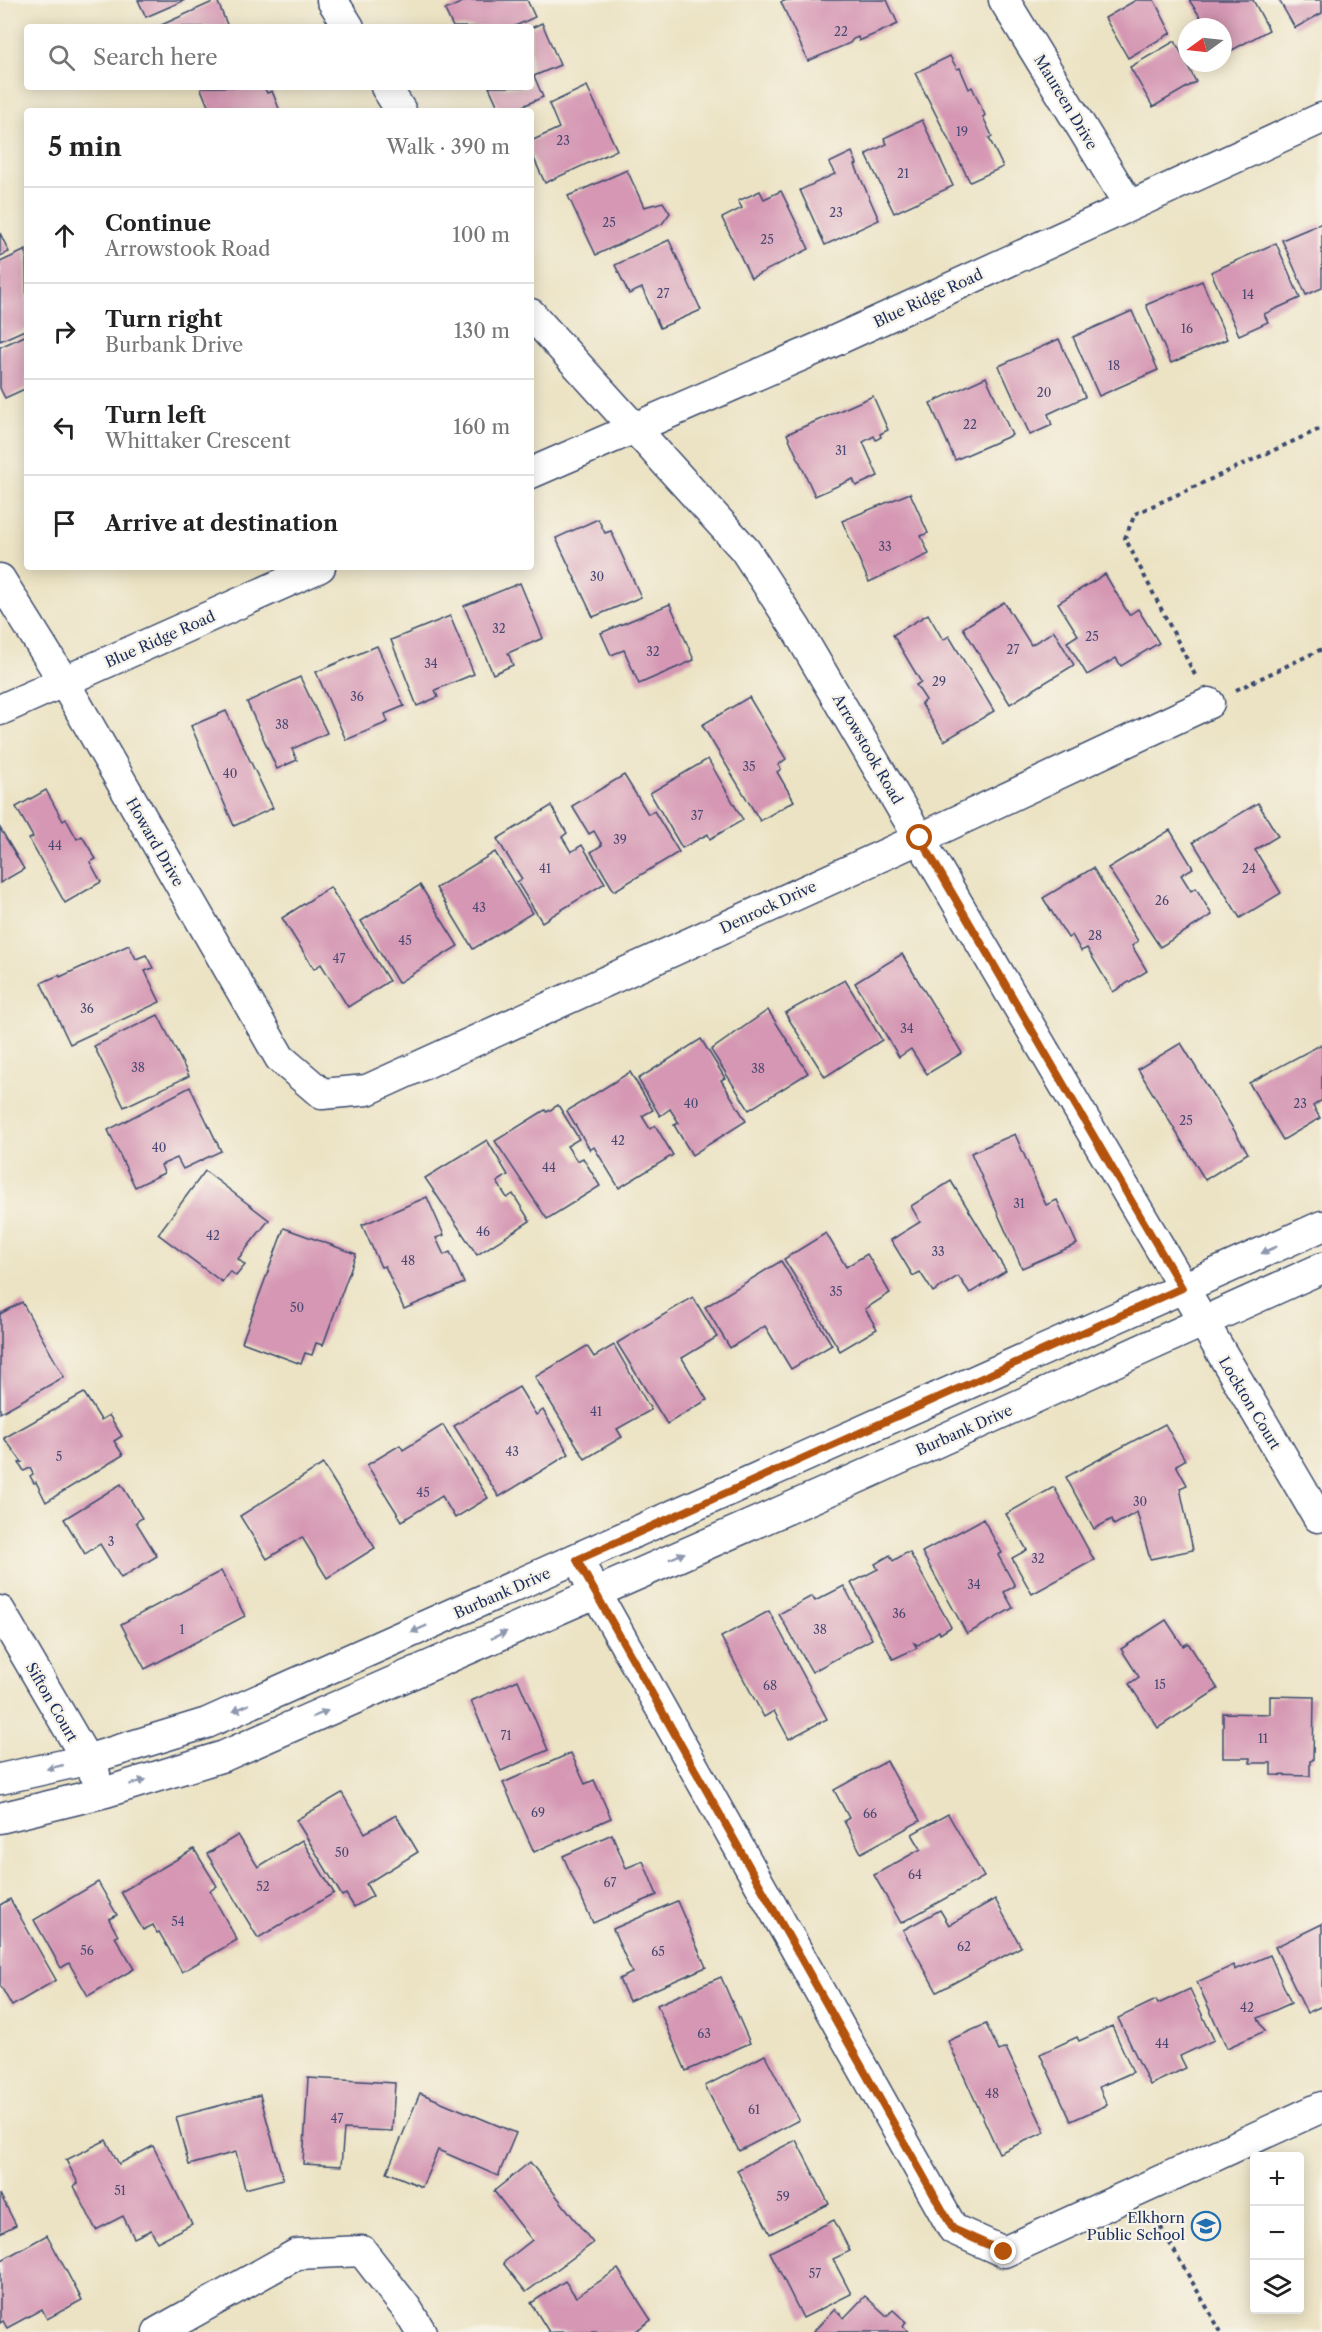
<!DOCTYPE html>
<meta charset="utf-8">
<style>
body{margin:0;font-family:"Libre Caslon Text",serif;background:#f6f6f6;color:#222}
.controls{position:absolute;right:18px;bottom:18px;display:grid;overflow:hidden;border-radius:6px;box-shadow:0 3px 15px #0003}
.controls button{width:54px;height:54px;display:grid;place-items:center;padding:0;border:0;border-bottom:2px solid #e0e0e0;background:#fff;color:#222;font:30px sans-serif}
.compass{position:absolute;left:1178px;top:18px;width:54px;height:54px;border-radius:50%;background:#fff;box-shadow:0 3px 15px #0003;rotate:255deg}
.stop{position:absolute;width:18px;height:18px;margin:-14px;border:4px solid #b45309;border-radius:50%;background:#fff}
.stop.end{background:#b45309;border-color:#fff;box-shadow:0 2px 6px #0008}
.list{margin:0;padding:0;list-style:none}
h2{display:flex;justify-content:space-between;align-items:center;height:78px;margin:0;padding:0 24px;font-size:26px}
h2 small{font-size:20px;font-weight:400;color:#767676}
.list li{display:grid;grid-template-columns:39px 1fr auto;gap:18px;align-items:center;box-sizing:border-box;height:96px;padding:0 24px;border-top:2px solid #e0e0e0}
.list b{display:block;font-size:22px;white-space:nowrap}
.list p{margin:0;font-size:20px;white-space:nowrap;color:#767676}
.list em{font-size:20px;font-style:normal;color:#767676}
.icon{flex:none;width:33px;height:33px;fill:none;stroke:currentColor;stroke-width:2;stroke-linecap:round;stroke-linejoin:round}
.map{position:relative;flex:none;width:1322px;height:2332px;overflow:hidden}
.search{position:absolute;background:#fff;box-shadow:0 3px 15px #0003;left:24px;top:24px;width:510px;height:66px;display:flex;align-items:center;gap:15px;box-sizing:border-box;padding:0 21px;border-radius:6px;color:#767676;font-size:22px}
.panel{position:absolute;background:#fff;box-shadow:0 3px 15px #0003;left:24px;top:108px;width:510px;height:462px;border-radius:6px}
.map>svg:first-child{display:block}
.building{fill:#d597b3}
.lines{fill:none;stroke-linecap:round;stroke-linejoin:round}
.minor-casing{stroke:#3a4a6d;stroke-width:33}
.path{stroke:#3a4a6d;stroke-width:4;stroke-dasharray:4.5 4.5;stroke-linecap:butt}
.minor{stroke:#fff;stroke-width:30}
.oneway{fill:#8d97ae}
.route{stroke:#b45309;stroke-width:8}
.labels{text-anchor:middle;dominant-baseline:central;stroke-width:4.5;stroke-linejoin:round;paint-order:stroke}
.number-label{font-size:12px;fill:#4a4973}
.street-label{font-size:15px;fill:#1b2f5e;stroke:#f7f3e8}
.poi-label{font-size:15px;fill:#1b2f5e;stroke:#f7f3e8;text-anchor:end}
</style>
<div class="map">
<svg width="1322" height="2332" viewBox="0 0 1322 2332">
<rect width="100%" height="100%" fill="#f7f3e8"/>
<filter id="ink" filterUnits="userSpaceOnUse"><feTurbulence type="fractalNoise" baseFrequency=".0167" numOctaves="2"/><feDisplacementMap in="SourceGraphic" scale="12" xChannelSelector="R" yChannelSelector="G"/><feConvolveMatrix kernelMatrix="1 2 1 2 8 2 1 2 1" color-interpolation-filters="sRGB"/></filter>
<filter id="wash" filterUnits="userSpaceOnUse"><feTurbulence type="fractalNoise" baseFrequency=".008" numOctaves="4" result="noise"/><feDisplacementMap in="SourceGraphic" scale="24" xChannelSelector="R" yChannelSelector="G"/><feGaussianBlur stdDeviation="1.35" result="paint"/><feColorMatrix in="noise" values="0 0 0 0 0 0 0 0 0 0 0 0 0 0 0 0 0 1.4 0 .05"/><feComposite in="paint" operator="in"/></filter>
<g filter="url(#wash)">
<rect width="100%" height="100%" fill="#ece3c4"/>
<g id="blocks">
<!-- building -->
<g class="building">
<path d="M138 0H185L146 17Z"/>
<path d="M217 0 228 27H157Z"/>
<path d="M467 0H527L535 17 513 27H453L445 10Z"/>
<path d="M787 0H887L898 24 859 41 858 37 853 39 850 43 808 61 781 2Z"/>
<path d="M1136 0H1154L1171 33 1128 58 1105 18Z"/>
<path d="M1189 0H1253L1269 30 1225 54 1223 50V27H1207Z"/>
<path d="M1279 0H1322V13L1295 28Z"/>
<path d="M542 23 560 65 534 76 543 97 512 111H500L489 87H531V28Z"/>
<path d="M1175 41 1196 82 1153 107 1130 67Z"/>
<path d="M950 56 957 69 960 68 969 89 972 87 985 115 983 117 992 136 989 138 1003 167 970 182 915 73Z"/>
<path d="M587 86 617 150 545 183 531 152V141L559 128 549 104Z"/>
<path d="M205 87H264L267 93 272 91 280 111H210L201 89Z"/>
<path d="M922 120 953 186 894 213 866 154 887 144 884 138Z"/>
<path d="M852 152 857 164 855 165 879 220 825 245 800 190 835 174 829 163Z"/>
<path d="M627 170 644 207 663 202 670 213 662 224 596 255 568 196Z"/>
<path d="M760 191 764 199 781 191 809 249 751 278 722 218 742 208 738 201Z"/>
<path d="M1322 223V288L1306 295 1282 240Z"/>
<path d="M0 233 9 252 0 256Z"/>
<path d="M669 240 701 310 660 328 642 288 629 294 615 265Z"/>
<path d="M1276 243 1300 298 1264 314 1268 322 1239 335 1211 272Z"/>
<path d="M26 250 27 329 0 341V262Z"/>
<path d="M1202 281 1227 339 1171 363 1146 305Z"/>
<path d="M1132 311 1158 370 1099 396 1073 337Z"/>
<path d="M27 335V388L5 398 0 388V347Z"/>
<path d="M1059 339 1085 397 1048 414 1052 425 1030 435 999 366Z"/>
<path d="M986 377 1012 435 955 460 930 403Z"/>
<path d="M873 396 888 430 880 434 881 437 876 440 874 436 863 442 878 476 856 486 853 479 815 496 787 434Z"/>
<path d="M910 493 928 533 921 536 929 554 869 582 842 521Z"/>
<path d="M598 519 605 533 611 531 641 597 593 617 556 538Z"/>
<path d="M1105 574 1129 615 1138 609 1159 643 1121 666 1116 658 1087 675 1067 642 1078 635 1058 603Z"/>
<path d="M520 583 543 638 508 653 513 665 493 674 464 606Z"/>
<path d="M1004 602 1031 645 1054 631 1074 665 1010 704 963 628Z"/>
<path d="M670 604 694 660 639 684 624 650 611 655 601 633Z"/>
<path d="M928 614 943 640 949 636 994 711 944 741 921 703 926 700 916 685 921 682 893 635Z"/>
<path d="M450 616 474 674 435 690 438 697 417 706 391 640Z"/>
<path d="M377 646 404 706 385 714 388 722 346 740 316 672Z"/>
<path d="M300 677 327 733 292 749 297 760 277 769 247 702Z"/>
<path d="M749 697 786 759 778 765 781 769 777 772 794 801 760 821 702 725Z"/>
<path d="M226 711 273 808 234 826 191 726Z"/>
<path d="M708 759 743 820 710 839 708 834 682 848 650 793Z"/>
<path d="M624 775 648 814 654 811 679 852 614 891 591 852 602 845 594 831 589 834 572 806Z"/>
<path d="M46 790 63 821 66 819 77 839 82 836 96 859 90 862 101 882 65 903 29 839 33 837 16 807Z"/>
<path d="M1258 803 1278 836 1255 850 1281 893 1240 918 1193 842Z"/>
<path d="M551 806 567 833 562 837 571 852 582 845 605 883 542 922 517 882 522 879 497 839Z"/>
<path d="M0 828 24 869 0 883Z"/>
<path d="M1170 830 1193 868 1181 875 1191 891 1196 888 1212 915 1160 947 1108 868Z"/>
<path d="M495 852 532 913 473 949 436 888Z"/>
<path d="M1093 868 1138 941 1132 946 1147 971 1113 992 1087 948 1081 951 1072 935 1068 938 1043 898Z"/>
<path d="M420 885 458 946 398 983 361 921Z"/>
<path d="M330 887 389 981 348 1007 321 964 314 969 282 918Z"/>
<path d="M129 945 136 959 146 955 153 968 145 971 160 1002 70 1044 41 983 59 975 60 977Z"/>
<path d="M902 954 962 1053 927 1074 911 1049 899 1057 855 983Z"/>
<path d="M845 980 882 1040 825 1077 785 1013Z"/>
<path d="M768 1010 808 1073 749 1110 711 1050Z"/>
<path d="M158 1015 189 1076 124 1107 94 1046Z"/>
<path d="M701 1039 725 1078 721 1080 746 1121 692 1155 674 1125 679 1123 670 1109 660 1116 638 1079Z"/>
<path d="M1181 1043 1248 1153 1205 1180 1138 1069Z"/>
<path d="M1322 1044V1100L1313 1106 1320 1118 1283 1140 1249 1083Z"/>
<path d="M630 1072 653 1110 642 1116 650 1129 655 1125 673 1155 619 1188 594 1147 590 1150 567 1111Z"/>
<path d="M190 1087 221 1151 183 1169 177 1158 161 1165 164 1173 135 1187 108 1130Z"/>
<path d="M558 1105 579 1139 567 1146 577 1161 583 1158 600 1186 547 1219 495 1141 545 1110 547 1112Z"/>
<path d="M1015 1134 1046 1205 1057 1200 1077 1244 1022 1268 971 1153Z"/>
<path d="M487 1140 508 1175 497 1182 507 1198 513 1194 530 1221 477 1255 425 1178Z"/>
<path d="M205 1171 269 1220 238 1259 245 1265 236 1276 230 1271 222 1282 158 1234Z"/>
<path d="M951 1181 1006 1271 970 1293 958 1276 933 1292 920 1272 913 1276 891 1240 920 1222 911 1206Z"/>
<path d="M427 1197 444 1235 436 1238 444 1255 450 1252 464 1283 404 1309 385 1266 381 1267 362 1225Z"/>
<path d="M284 1228 356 1254 323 1345 316 1343 312 1355 305 1353 301 1364 242 1342Z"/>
<path d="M826 1233 846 1267 867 1254 890 1293 865 1309 877 1329 840 1351 784 1259Z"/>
<path d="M781 1261 832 1345 791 1369 765 1326 730 1348 705 1307Z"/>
<path d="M693 1297 717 1337 682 1358 707 1400 667 1424 617 1343Z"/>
<path d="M22 1302 64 1377 0 1413V1314Z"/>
<path d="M614 1345 651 1410 617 1429 622 1437 585 1459 535 1377 587 1346 594 1357Z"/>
<path d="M519 1387 536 1415 543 1410 569 1454 499 1497 454 1426Z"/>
<path d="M84 1393 101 1420 109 1415 122 1436 114 1441 123 1455 46 1502 36 1482 34 1483 30 1476 33 1474 30 1468 24 1471 19 1463 22 1462 4 1438Z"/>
<path d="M1165 1424 1185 1460 1176 1465 1187 1485 1180 1488 1193 1550 1150 1559 1137 1512 1114 1525 1112 1519 1094 1529 1066 1477Z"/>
<path d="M443 1425 488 1498 455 1518 442 1496 402 1521 367 1465 400 1445 403 1450Z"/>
<path d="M323 1464 375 1548 327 1578 302 1537 267 1559 240 1516Z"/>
<path d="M121 1484 142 1518 136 1522 157 1556 121 1578 100 1544 85 1554 64 1519Z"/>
<path d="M1054 1487 1094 1560 1032 1594 1012 1558 1027 1550 1006 1514Z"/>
<path d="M983 1519 1002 1553 998 1555 1015 1586 1004 1592 1013 1608 967 1634 922 1552Z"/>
<path d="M906 1553H910L951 1627 940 1634 939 1631 918 1645 914 1643 917 1648 893 1659 851 1583 878 1569 875 1564 890 1555 893 1561Z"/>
<path d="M221 1571 245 1616 145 1669 121 1624Z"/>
<path d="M844 1586 872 1639 812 1672 779 1614 812 1596 815 1601Z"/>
<path d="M769 1611 827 1719 789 1739 774 1711 764 1717 721 1637Z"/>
<path d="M1166 1620 1183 1646 1188 1643 1218 1689 1158 1728 1129 1684 1139 1677 1121 1649Z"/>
<path d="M518 1680 548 1750 501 1771 471 1701Z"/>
<path d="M1270 1696 1314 1697 1313 1760 1310 1761V1776L1271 1775V1763H1250V1758H1223V1713L1270 1714Z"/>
<path d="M571 1753 585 1784 594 1780 611 1818 534 1852 503 1783Z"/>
<path d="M887 1761 920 1821 861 1853 844 1821 849 1818 834 1790Z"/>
<path d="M342 1793 365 1833 396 1815 418 1852 366 1884 373 1896 354 1907 346 1894 342 1896 296 1820Z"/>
<path d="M948 1814 984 1877 901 1923 874 1875 921 1849 912 1834Z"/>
<path d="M612 1834 626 1868 643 1861 657 1895 593 1923 563 1856Z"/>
<path d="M238 1835 258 1867 302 1840 334 1893 258 1938 207 1854Z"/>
<path d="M194 1849 217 1886 210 1891 237 1940 182 1972 159 1932 157 1933 153 1925 143 1930 121 1892Z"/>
<path d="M98 1882 117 1915 109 1919 118 1936 115 1937 134 1969 88 1996 69 1963 61 1968 34 1920Z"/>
<path d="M10 1899 56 1980 12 2006 0 1985V1905Z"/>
<path d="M995 1899 1021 1947 937 1992 903 1930 940 1910 949 1925Z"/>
<path d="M677 1901 706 1967 629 2001 619 1979 632 1973 613 1929Z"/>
<path d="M1322 1924V2006L1307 2013 1275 1947Z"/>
<path d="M1270 1955 1291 2003 1258 2018 1265 2031 1227 2048 1197 1982 1234 1965 1235 1970Z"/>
<path d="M721 1977 750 2043 686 2071 657 2005Z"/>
<path d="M1190 1989 1214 2040 1180 2056 1186 2068 1150 2085 1118 2018 1156 2000 1158 2004Z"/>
<path d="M986 2024 999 2051 1006 2048 1045 2132 999 2153 948 2041Z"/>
<path d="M1112 2026 1133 2072 1099 2087 1107 2105 1071 2121 1040 2054 1077 2037 1079 2041Z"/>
<path d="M765 2055 799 2120 739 2151 705 2086Z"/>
<path d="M308 2078 395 2083 392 2131 344 2129 341 2166 303 2164Z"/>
<path d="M420 2093 516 2133 498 2176 438 2150 422 2187 387 2172Z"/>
<path d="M260 2095 283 2179 245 2189 236 2152 189 2165 176 2117Z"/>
<path d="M106 2140 119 2164 153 2146 192 2224 157 2242 151 2230 134 2238 123 2216 96 2230 74 2186 78 2183 66 2160Z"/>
<path d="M796 2140 829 2204 770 2234 737 2170Z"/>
<path d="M530 2162 593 2243 526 2292 503 2263 532 2240 494 2191Z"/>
<path d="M0 2194 16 2225 0 2233Z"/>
<path d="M834 2220 850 2251 833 2259 851 2294 803 2318 770 2252Z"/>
<path d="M47 2235 82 2300 47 2319 42 2309 7 2328 3 2321 0 2323V2261Z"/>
<path d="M618 2269 651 2320 634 2332H549L531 2303 565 2281 576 2297Z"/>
<path d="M865 2296 887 2316 893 2310 906 2322 903 2327 909 2332H813L835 2309 844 2318Z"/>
</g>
</g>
</g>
<g filter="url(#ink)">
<use href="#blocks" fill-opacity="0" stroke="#3a4a6d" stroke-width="1.5"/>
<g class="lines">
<!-- minor casing -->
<g class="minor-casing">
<g id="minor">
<path d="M332 0 349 27"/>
<path d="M1004 0 1129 205"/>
<path d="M386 87 401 111"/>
<path d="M531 314 745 550 797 630 1318 1517"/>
<path d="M531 473 830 343 1322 118"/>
<path d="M0 579 64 682 280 1058 322 1094 367 1090 934 832 1209 703"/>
<path d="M0 710 320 567"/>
<path d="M586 1575 953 2229 1004 2252 1322 2107"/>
<path d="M0 1611 95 1774"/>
<path d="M0 1779 86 1760 207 1723 1322 1226"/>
<path d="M0 1818 106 1792 224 1756 853 1480 1322 1268"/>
<path d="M158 2332 297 2254 362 2251 407 2309 421 2332"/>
</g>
</g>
<!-- path -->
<g class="path">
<path d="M1195 675 1125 538 1135 514 1322 428"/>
<path d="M1236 690 1322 649"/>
<path d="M1156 2219 1221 2332"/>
</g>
<!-- minor -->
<use href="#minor" class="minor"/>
</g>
<!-- one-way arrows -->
<defs><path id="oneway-solid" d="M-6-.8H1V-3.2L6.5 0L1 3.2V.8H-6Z" transform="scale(1.5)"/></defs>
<g class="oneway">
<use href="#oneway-solid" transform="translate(1269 1250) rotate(156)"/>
<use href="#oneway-solid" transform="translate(677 1556) rotate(-23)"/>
<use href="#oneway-solid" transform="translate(419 1629) rotate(156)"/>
<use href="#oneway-solid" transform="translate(499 1635) rotate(-25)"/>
<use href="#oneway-solid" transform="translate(241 1708) rotate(156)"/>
<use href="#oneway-solid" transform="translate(320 1714) rotate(-23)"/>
<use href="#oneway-solid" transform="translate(55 1767) rotate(167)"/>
<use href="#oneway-solid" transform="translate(138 1782) rotate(-17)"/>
</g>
</g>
<g class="lines" filter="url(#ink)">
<!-- route -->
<path class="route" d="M920 838 1182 1288 577 1560 953 2229 1004 2252"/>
</g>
<!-- icons -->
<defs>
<g id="school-ring" transform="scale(1.5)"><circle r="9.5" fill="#f7f3e8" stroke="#1f6fb2" stroke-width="1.5"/><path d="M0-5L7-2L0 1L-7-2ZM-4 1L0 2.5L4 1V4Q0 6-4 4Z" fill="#1f6fb2"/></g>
</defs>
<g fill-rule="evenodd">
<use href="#school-ring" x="1206" y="2226"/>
</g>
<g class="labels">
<!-- number labels -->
<g class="number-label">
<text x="841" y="31">22</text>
<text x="962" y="131">19</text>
<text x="563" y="140">23</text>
<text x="903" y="173">21</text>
<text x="836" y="212">23</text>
<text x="609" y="222">25</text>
<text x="767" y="239">25</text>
<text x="663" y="293">27</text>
<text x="1248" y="294">14</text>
<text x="1187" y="328">16</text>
<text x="1114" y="365">18</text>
<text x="1044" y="392">20</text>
<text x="970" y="424">22</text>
<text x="841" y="450">31</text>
<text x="885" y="546">33</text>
<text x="597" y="576">30</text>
<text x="499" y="628">32</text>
<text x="1092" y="636">25</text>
<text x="1013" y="649">27</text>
<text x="653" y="651">32</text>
<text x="431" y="663">34</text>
<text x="939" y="681">29</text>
<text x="357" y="696">36</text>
<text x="282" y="724">38</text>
<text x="749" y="766">35</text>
<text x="230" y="773">40</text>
<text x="697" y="815">37</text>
<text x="620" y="839">39</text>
<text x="55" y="845">44</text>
<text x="545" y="868">41</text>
<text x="1249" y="868">24</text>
<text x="1162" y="900">26</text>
<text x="479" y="907">43</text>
<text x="1095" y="935">28</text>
<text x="405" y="940">45</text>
<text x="339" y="958">47</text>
<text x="87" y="1008">36</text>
<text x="907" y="1028">34</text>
<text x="138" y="1067">38</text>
<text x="758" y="1068">38</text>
<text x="691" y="1103">40</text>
<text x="1300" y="1103">23</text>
<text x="1186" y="1120">25</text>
<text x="618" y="1140">42</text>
<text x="159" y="1147">40</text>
<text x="549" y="1167">44</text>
<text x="1019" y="1203">31</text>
<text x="483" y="1231">46</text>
<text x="213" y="1235">42</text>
<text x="938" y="1251">33</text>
<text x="408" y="1260">48</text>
<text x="836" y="1291">35</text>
<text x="297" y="1307">50</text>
<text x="596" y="1411">41</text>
<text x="512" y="1451">43</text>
<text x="59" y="1456">5</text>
<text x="423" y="1492">45</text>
<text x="1140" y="1501">30</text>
<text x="111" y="1541">3</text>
<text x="1038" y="1558">32</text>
<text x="974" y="1584">34</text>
<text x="899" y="1613">36</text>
<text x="182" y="1629">1</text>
<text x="820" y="1629">38</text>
<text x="1160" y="1684">15</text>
<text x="770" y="1685">68</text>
<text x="506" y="1735">71</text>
<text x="1263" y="1738">11</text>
<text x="538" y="1812">69</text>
<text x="870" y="1813">66</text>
<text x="342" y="1852">50</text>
<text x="915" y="1874">64</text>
<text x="610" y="1882">67</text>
<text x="263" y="1886">52</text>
<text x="178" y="1921">54</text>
<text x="964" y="1946">62</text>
<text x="87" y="1950">56</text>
<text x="658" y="1951">65</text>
<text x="1247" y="2007">42</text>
<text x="704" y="2033">63</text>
<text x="1162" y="2043">44</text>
<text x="992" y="2093">48</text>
<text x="754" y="2109">61</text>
<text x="337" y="2118">47</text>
<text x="120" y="2190">51</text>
<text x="783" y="2196">59</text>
<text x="815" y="2273">57</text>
</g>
<!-- street labels -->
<g class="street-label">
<text transform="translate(1066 102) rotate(59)">Maureen Drive</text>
<text transform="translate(928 298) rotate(-25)">Blue Ridge Road</text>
<text transform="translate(160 639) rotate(-24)">Blue Ridge Road</text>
<text transform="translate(868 749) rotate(60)">Arrowstook Road</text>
<text transform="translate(155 842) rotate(60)">Howard Drive</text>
<text transform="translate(768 907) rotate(-25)">Denrock Drive</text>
<text transform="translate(1250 1403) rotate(59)">Lockton Court</text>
<text transform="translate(964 1430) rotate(-24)">Burbank Drive</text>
<text transform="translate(502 1593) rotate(-24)">Burbank Drive</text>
<text transform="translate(52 1702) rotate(60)">Sifton Court</text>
</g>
<!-- poi labels -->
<g class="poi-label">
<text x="1185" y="2217">Elkhorn<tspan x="1185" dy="17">Public School</tspan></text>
</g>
</g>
</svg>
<div class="controls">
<button>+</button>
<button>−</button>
<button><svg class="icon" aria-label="layers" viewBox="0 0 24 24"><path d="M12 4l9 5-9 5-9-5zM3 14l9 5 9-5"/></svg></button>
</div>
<svg class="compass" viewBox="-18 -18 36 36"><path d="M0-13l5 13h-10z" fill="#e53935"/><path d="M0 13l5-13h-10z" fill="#767676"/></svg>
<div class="stop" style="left:920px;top:838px"></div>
<div class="stop end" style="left:1004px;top:2252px"></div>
<div class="search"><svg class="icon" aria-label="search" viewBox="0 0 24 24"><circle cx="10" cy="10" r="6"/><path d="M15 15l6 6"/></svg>Search here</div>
<section class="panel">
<h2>5 min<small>Walk · 390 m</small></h2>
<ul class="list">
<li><svg class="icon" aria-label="ahead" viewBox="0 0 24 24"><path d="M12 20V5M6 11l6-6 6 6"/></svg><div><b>Continue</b><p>Arrowstook Road</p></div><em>100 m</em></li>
<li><svg class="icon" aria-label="right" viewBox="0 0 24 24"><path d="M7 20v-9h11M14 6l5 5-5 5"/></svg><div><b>Turn right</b><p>Burbank Drive</p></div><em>130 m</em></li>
<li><svg class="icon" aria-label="left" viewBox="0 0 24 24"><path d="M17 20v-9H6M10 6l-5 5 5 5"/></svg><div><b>Turn left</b><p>Whittaker Crescent</p></div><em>160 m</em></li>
<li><svg class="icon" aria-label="arrive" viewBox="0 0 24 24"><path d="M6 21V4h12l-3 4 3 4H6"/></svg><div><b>Arrive at destination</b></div></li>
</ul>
</section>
</div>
